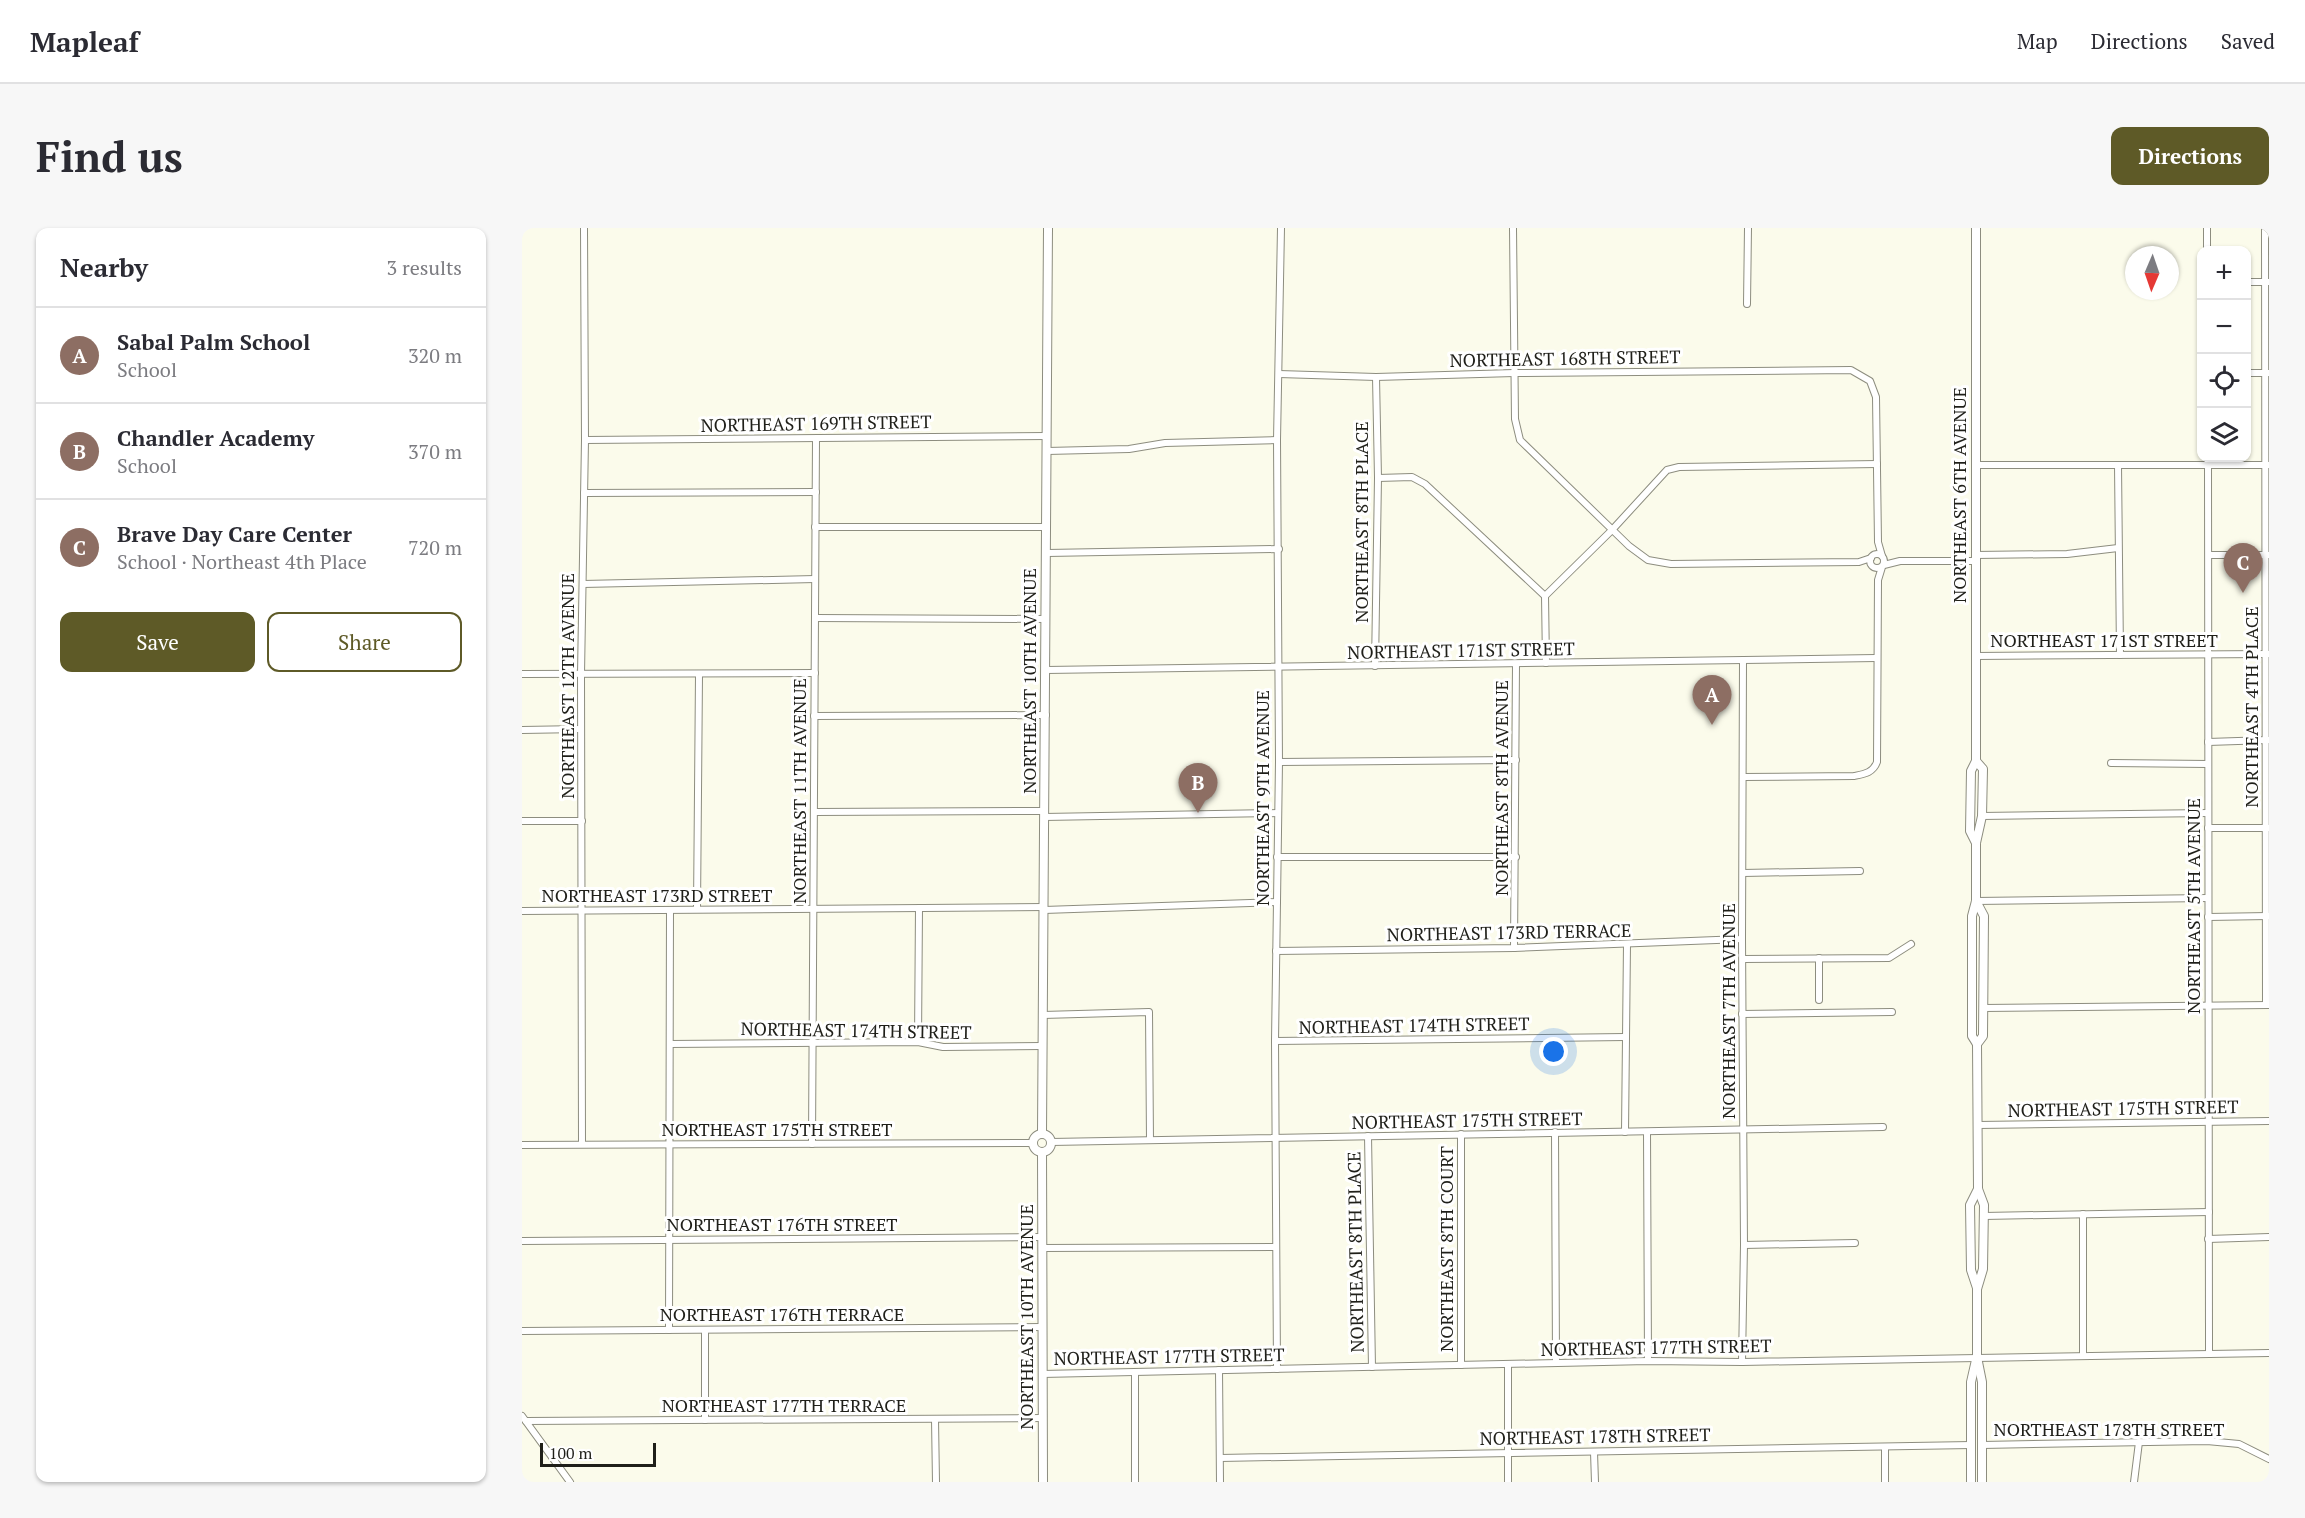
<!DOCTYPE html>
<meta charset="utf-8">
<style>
body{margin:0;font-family:"PT Serif",serif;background:#f7f7f7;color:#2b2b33}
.controls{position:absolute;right:18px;top:18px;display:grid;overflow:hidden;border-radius:12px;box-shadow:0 2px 4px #0004}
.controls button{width:54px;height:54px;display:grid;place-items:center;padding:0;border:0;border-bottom:2px solid #e1e1e2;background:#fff;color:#2b2b33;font:30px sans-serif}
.compass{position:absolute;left:1603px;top:18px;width:54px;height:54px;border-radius:50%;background:#fff;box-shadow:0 2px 4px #0004;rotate:182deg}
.scale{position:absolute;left:18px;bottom:15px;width:116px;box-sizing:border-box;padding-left:6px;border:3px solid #1f1f19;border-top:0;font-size:16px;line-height:21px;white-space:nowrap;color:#1f1f19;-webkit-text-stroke:4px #fff;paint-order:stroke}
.you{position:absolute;left:1032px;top:824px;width:21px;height:21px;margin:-15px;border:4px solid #fff;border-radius:50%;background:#1a73e8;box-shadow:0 0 0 9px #1a73e833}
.badge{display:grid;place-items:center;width:39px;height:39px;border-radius:50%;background:#5e5a27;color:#fff;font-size:20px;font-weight:700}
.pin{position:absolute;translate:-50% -50px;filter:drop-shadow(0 2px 3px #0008)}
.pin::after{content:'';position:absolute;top:32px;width:21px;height:18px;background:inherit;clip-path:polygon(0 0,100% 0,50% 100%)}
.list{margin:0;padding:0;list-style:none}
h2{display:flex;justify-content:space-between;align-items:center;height:78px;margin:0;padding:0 24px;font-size:26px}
h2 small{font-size:20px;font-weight:400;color:#7c7c81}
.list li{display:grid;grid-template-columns:39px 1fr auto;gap:18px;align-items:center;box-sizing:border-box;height:96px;padding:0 24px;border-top:2px solid #e1e1e2}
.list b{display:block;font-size:22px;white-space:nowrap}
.list p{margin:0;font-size:20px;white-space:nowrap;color:#7c7c81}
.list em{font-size:20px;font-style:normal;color:#7c7c81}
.actions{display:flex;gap:12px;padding:18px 24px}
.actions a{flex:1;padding:14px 0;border:2px solid #5e5a27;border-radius:12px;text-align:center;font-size:21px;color:#5e5a27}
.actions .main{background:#5e5a27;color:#fff}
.icon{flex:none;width:33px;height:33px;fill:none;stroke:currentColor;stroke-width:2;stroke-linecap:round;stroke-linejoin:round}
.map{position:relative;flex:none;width:1747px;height:1254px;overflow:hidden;border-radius:12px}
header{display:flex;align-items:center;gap:36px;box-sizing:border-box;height:84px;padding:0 30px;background:#fff;border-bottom:2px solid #e1e1e2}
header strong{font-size:28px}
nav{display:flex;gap:33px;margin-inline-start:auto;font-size:21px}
.intro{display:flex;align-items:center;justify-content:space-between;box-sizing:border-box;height:144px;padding:0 36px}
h1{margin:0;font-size:42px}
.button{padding:15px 27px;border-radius:12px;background:#5e5a27;color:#fff;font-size:21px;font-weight:700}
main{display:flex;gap:36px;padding:0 36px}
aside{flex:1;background:#fff;border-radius:12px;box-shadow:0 2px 4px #0004}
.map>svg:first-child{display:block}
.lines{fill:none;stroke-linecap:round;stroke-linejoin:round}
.street-casing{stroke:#8d8d7f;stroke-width:8}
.secondary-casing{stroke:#8d8d7f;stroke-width:10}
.street{stroke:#fff;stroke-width:6}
.secondary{stroke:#fff;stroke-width:8}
.labels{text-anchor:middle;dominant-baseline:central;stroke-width:6;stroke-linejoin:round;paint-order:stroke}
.street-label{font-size:18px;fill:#1f1f19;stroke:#fff}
</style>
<header>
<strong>Mapleaf</strong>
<nav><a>Map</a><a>Directions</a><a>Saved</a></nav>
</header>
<div class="intro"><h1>Find us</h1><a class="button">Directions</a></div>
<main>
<aside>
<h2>Nearby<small>3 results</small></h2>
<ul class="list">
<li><span class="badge" style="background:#8d6e63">A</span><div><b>Sabal Palm School</b><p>School</p></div><em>320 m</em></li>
<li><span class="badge" style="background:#8d6e63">B</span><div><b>Chandler Academy</b><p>School</p></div><em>370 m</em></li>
<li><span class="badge" style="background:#8d6e63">C</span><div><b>Brave Day Care Center</b><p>School · Northeast 4th Place</p></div><em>720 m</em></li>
</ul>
<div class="actions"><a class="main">Save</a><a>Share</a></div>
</aside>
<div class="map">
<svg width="1747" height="1254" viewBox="0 0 1747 1254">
<rect width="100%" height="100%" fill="#fbfbeb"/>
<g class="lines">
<!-- street casing -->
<g class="street-casing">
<g id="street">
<path d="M991 0 993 191 998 212 1107 318 1126 332 1149 336 1337 334 1349 330"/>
<path d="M1743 0 1744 777"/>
<path d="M1685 22V0"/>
<path d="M1724 54H1746"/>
<path d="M1225 76 1226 0"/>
<path d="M1724 145H1746"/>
<path d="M757 146 854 149 992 145 1329 142 1348 153 1354 169 1356 314 1360 328"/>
<path d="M63 212 525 208"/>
<path d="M525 223 607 221 643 215 755 212"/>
<path d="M1686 230 1687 1126"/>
<path d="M1453 237H1747"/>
<path d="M1596 237 1598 427"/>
<path d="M856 250 890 249 903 256 1023 368"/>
<path d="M62 265 294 264"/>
<path d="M293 299H525"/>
<path d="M525 325 757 321"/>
<circle cx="1355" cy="333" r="7"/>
<path d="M1453 327 1545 326 1596 320"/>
<path d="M1687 327H1746"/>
<path d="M1362 337 1378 333H1453"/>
<path d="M61 356 293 351"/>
<path d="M293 390 524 391"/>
<path d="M1454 428 1746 426"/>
<path d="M1024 435 1023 368 1090 302 1145 242 1157 239 1355 236"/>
<path d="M853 438 856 250 854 149"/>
<path d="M524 442 1354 430"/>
<path d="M0 446 293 445"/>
<path d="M292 488 524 487"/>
<path d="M0 502 59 501"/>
<path d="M1686 514 1746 512"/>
<path d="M757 534 994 532"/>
<path d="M1589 535 1686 536"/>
<path d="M1221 549 1332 548C1342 546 1351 545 1355 534L1356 352 1360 339"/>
<path d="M292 584 522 583"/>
<path d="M1460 588 1686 585"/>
<path d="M522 589 756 585"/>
<path d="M0 593H60"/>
<path d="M1686 600H1746"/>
<path d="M755 629H994"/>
<path d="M1221 645 1338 643"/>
<path d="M1454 673 1686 670"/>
<path d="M175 681 177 447"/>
<path d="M522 682 755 674"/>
<path d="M0 683 522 679"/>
<path d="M1686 689 1746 688"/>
<path d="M992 720 994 436"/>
<path d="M754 723 992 720 1220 711"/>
<path d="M1221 731 1367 730 1389 716"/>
<path d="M1297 772V730"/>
<path d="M1461 780 1746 777"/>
<path d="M1220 786 1370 784"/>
<path d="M521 787 627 784 628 912"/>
<path d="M753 813 1103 809"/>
<path d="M396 814 397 680"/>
<path d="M148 816 396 814 421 819 520 818"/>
<path d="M1456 897 1747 893"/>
<path d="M1033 904 1034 1135"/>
<path d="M1103 904 1105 716"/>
<path d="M1125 904 1126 1133"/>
<path d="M939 906V1137"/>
<path d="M846 908 850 1139"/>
<path d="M529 914 1361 899"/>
<path d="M60 916 59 446 63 212 62 0"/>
<path d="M290 916 294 211"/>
<path d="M0 917 510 915"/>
<path d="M1462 988 1687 984"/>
<path d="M1686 1011 1747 1009"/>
<path d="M0 1013 520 1009"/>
<path d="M1222 1017 1333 1015"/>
<path d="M520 1020 753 1019"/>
<path d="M147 1102 148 682"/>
<path d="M0 1103 520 1099"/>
<path d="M1561 1128V986"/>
<path d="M1220 1134 1222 1017 1220 711 1221 432"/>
<path d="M986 1136V1254"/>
<path d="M755 1141 753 813 757 534 755 212 759 0"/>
<path d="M697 1142 698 1254"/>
<path d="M520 1146 1126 1133 1220 1134 1747 1125"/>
<path d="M0 1188 48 1254"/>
<path d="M413 1191 414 1254"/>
<path d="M183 1192V1102"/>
<path d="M4 1193 520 1190"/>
<path d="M1460 1217 1685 1213 1717 1216 1747 1231"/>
<path d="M1363 1219V1254"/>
<path d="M1072 1224 1073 1254"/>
<path d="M698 1230 1449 1217"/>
<path d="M613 1254V1144"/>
<path d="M1612 1254 1617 1214"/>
</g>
</g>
<!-- secondary casing -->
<g class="secondary-casing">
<g id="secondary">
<path d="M1454 0V533L1449 543 1448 603 1454 615"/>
<path d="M1454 533 1461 541 1460 588 1454 615V673L1450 688V808L1455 816 1456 961 1462 977 1461 1041 1455 1061V1129L1460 1154V1254"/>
<path d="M1454 673 1462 688 1461 808 1455 816"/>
<path d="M520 905 526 0"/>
<circle cx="520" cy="915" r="9"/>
<path d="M520 924 521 1254"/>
<path d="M1455 1060 1449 1042 1448 977 1456 961"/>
<path d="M1449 1254V1154L1454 1132"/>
</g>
</g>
<!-- street -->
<use href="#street" class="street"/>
<!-- secondary -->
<use href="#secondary" class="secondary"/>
</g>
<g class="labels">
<!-- street labels -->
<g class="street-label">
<text transform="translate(1043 130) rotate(-1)">NORTHEAST 168TH STREET</text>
<text transform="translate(294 195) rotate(-1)">NORTHEAST 169TH STREET</text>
<text transform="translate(1437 267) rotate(-90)">NORTHEAST 6TH AVENUE</text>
<text transform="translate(839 294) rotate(-90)">NORTHEAST 8TH PLACE</text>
<text x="1582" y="412">NORTHEAST 171ST STREET</text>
<text transform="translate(939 422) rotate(-1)">NORTHEAST 171ST STREET</text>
<text transform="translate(507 453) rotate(-90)">NORTHEAST 10TH AVENUE</text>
<text transform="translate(45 458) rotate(-90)">NORTHEAST 12TH AVENUE</text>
<text transform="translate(1729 479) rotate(-90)">NORTHEAST 4TH PLACE</text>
<text transform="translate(979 560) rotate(-90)">NORTHEAST 8TH AVENUE</text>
<text transform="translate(277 563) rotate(-90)">NORTHEAST 11TH AVENUE</text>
<text transform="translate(740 570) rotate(-90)">NORTHEAST 9TH AVENUE</text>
<text x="135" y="667">NORTHEAST 173RD STREET</text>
<text transform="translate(1671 678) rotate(-90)">NORTHEAST 5TH AVENUE</text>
<text transform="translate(987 704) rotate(-1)">NORTHEAST 173RD TERRACE</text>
<text transform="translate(1206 783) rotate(-90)">NORTHEAST 7TH AVENUE</text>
<text transform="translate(892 797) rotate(-1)">NORTHEAST 174TH STREET</text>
<text transform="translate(334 802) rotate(1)">NORTHEAST 174TH STREET</text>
<text transform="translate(1601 880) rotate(-1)">NORTHEAST 175TH STREET</text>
<text transform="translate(945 892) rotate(-1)">NORTHEAST 175TH STREET</text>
<text x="255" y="901">NORTHEAST 175TH STREET</text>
<text x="260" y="996">NORTHEAST 176TH STREET</text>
<text transform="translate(924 1021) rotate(-90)">NORTHEAST 8TH COURT</text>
<text transform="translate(833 1024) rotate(-91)">NORTHEAST 8TH PLACE</text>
<text x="260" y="1086">NORTHEAST 176TH TERRACE</text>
<text transform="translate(504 1089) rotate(-90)">NORTHEAST 10TH AVENUE</text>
<text transform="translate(1134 1119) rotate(-1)">NORTHEAST 177TH STREET</text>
<text transform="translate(647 1128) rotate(-1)">NORTHEAST 177TH STREET</text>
<text x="262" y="1177">NORTHEAST 177TH TERRACE</text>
<text x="1587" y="1201">NORTHEAST 178TH STREET</text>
<text transform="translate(1073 1208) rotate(-1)">NORTHEAST 178TH STREET</text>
</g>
</g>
</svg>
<div class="controls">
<button>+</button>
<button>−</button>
<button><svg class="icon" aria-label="locate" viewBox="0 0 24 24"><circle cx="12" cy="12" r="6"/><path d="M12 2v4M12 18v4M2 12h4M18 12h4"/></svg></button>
<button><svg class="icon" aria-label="layers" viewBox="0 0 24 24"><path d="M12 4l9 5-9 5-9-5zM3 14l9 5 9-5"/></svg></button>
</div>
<svg class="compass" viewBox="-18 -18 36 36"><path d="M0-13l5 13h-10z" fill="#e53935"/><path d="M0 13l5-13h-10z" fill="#7c7c81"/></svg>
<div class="scale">100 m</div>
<div class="you"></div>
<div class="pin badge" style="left:1190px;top:497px;background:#8d6e63">A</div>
<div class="pin badge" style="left:676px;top:585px;background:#8d6e63">B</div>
<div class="pin badge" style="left:1721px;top:365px;background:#8d6e63">C</div>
</div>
</main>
